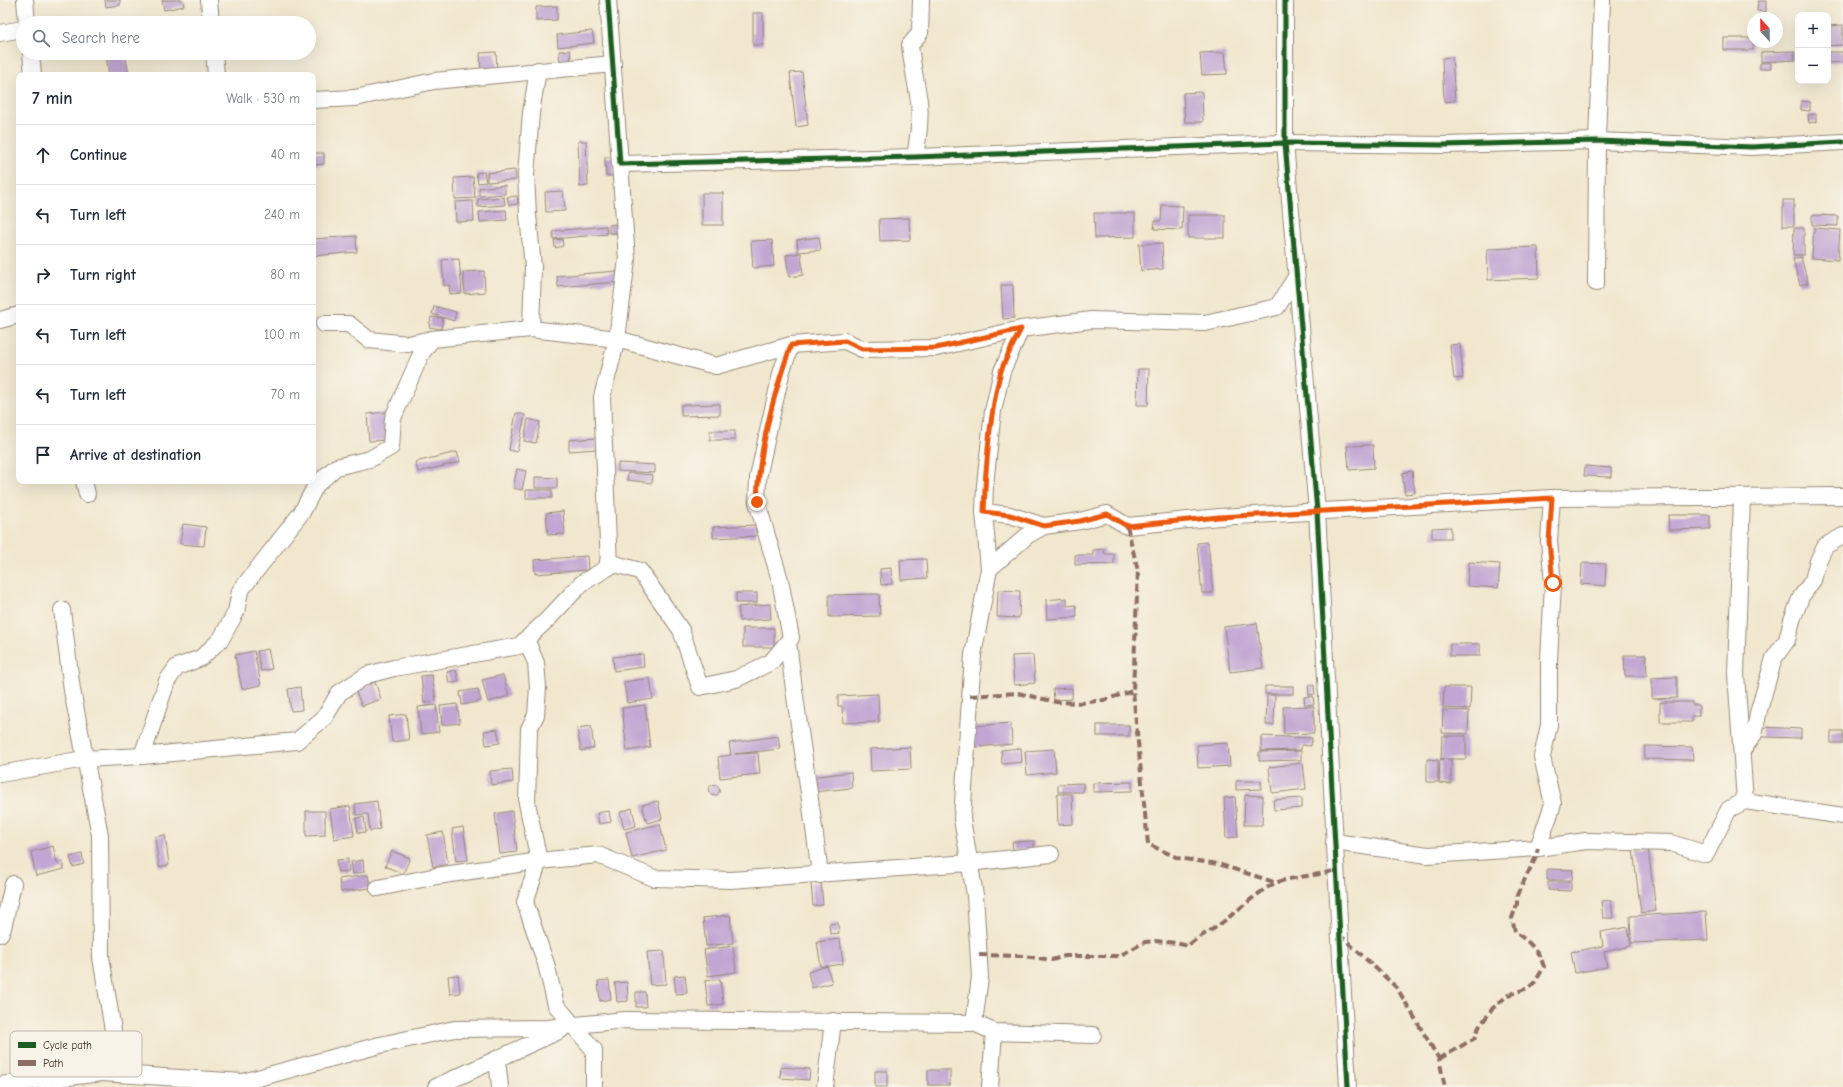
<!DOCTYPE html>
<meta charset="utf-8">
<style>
body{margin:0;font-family:"Comic Neue",sans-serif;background:#f2f2f3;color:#1f2937}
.controls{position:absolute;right:12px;top:12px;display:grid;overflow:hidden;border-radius:8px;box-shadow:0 4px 16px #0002}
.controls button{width:36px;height:36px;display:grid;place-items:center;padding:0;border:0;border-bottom:1px solid #e0e1e3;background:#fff;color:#1f2937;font:20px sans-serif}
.compass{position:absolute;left:1747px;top:12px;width:36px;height:36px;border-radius:50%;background:#fff;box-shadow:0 4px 16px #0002;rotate:338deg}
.stop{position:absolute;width:12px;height:12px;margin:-9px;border:3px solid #ea580c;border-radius:50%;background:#fff}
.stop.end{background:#ea580c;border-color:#fff;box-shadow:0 1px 4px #0008}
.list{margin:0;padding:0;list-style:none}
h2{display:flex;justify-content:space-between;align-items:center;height:52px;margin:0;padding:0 16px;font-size:17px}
h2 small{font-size:13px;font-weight:400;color:#747a83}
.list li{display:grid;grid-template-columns:26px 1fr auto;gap:12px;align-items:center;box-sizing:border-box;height:60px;padding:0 16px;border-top:1px solid #e0e1e3}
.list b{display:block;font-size:15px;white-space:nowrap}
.list em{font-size:13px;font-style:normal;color:#747a83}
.icon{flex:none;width:22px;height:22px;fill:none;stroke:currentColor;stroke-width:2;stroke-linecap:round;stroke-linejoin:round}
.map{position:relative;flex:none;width:1843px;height:1087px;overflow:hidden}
.search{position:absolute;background:#fff;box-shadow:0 4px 16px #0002;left:16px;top:16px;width:300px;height:44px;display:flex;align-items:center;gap:10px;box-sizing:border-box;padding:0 14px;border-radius:22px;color:#747a83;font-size:15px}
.panel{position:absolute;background:#fff;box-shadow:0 4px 16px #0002;left:16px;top:72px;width:300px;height:412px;border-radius:8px}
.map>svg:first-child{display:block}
.building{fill:#c1a6d3}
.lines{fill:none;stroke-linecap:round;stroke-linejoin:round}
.minor-casing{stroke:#968876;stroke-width:18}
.minor{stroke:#fff;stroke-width:16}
.quiet{stroke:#8d6e63;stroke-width:4;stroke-dasharray:8 4;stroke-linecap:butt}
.cycleway-casing{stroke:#f7f3e8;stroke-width:8}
.cycleway{stroke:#1b5e20;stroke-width:5}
.route{stroke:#ea580c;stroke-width:5}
.key{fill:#f7f3e8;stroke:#bfb7ab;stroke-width:1}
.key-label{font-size:11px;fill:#3b2a1e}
</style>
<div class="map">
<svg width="1843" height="1087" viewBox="0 0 1843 1087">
<rect width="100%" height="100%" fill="#f7f3e8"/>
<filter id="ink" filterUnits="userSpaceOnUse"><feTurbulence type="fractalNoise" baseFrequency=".025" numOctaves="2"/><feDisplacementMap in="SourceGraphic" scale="8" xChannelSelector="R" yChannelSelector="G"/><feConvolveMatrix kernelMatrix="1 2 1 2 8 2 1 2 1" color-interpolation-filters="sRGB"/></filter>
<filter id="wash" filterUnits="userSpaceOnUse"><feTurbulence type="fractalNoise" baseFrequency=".012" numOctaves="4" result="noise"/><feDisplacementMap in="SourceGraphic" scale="16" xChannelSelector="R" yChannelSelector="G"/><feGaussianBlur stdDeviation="0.9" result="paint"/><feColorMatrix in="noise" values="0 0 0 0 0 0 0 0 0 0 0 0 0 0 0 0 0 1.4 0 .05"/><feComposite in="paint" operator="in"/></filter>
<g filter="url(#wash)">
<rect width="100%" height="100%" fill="#f1e7ce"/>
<g id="blocks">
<!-- building -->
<g class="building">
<path d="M105 0H120V5L106 7Z"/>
<path d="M162 0H183L184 6 164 10Z"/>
<path d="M1758 1H1766V12L1757 11Z"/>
<path d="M557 6V20L536 21V7Z"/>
<rect x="753" y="13" width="10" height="32"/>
<path d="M1843 25V45L1828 46V26Z"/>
<path d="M592 31 594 43 558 47 557 35Z"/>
<rect x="1724" y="38" width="29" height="12"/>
<path d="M570 50 571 64H560L559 51Z"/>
<path d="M1794 51 1795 60 1761 62V52Z"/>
<path d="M496 52 497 71 481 72 480 53Z"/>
<path d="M1225 52 1227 74 1202 75 1200 53Z"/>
<path d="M1828 52H1843V62L1828 63Z"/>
<path d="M125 53 129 75H109L106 56Z"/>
<path d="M158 53H178V54L159 58Z"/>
<path d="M1452 57 1455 101 1444 102 1442 58Z"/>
<path d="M1760 63H1771V68L1760 69Z"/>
<path d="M802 72 808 125 796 127 790 73Z"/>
<path d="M1202 92 1203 122H1185L1183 93Z"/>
<path d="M1801 101 1810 102V111L1801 110Z"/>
<path d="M1816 114V122L1809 123 1808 115Z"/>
<path d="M578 141H586L588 186 580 187Z"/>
<path d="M313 153H324V164L313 165Z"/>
<path d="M605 157H613L614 176H606Z"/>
<path d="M515 170 516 180 487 182V173Z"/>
<path d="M484 172 486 182 478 183 476 173Z"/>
<path d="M473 177 475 198 455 199 454 178Z"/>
<path d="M505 185V194L479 196V188Z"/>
<path d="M563 191 565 211 546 212 545 192Z"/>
<rect x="702" y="193" width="21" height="32"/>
<path d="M517 196 518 204 509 205 507 197Z"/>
<path d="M504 197 505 205 478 207V199Z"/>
<rect x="1783" y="200" width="11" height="26"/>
<path d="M473 201 474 221 456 222 455 202Z"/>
<path d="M1162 205 1183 206 1182 230 1154 229 1155 221H1161Z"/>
<path d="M506 210 507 220 480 222 479 212Z"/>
<path d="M1094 213H1135V237L1095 238Z"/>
<rect x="1188" y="215" width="37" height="23"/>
<path d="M1812 215 1838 216V226L1812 225Z"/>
<path d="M909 218 910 240 880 241 879 219Z"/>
<path d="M617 224V233H609V225Z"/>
<path d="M606 226 607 234 553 239V231Z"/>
<path d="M1794 228H1804V255H1793Z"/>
<path d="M1814 228 1840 230 1838 260 1812 258Z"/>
<path d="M356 236 357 252 313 256V239Z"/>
<path d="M819 237 821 250 798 252 797 240Z"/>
<path d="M562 239 563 246 555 248 554 240Z"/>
<path d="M772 240 774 266 753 268 751 241Z"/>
<path d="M1162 243 1163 269 1141 271 1139 244Z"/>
<path d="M1538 247 1539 278 1488 280 1487 249Z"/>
<path d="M801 253 803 275 789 277 786 255Z"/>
<path d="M1801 257 1808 283 1800 285 1793 259Z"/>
<path d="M459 259 462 293 450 294 449 285 444 286 442 260Z"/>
<path d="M484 271 485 292 465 294 463 272Z"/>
<path d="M617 271 618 282 558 287 557 276Z"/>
<path d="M1001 285H1013L1014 318 1003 319Z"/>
<path d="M434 306 456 312 454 321 432 314Z"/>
<path d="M431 317 443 318 441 329 429 327Z"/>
<path d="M1460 344 1463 378 1454 379 1450 345Z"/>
<path d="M1138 369H1149L1148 405H1137Z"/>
<path d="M720 404V415L681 416V405Z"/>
<path d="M387 412 389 440 369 441 367 414Z"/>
<path d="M516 413 525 415 517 452 509 450Z"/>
<path d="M528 419 540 422 536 443 524 441Z"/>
<rect x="710" y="431" width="25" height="9"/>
<path d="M596 438 597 449 569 451V440Z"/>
<path d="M1373 445 1374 468 1349 470 1347 446Z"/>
<path d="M457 452 460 462 418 472 415 462Z"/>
<path d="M618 463 655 465V473L618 471Z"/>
<path d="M1585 466 1611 468V477L1584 476Z"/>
<path d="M517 469 526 471 522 490 513 488Z"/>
<path d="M1412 471 1415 493 1405 494 1402 473Z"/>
<path d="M628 473 653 475 652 483 627 480Z"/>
<path d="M535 477 557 478V488H535Z"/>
<rect x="526" y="490" width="26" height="8"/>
<path d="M563 511 565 534 548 535 546 513Z"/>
<path d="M1668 515H1710V529L1669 530Z"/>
<path d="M183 524 206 527 204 546 180 544Z"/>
<path d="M756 525V536L713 538V527Z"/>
<path d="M1451 527V538H1432V528Z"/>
<path d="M1208 542 1213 593H1202L1197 543Z"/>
<path d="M1104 549 1105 554H1114V564L1075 565V555H1093V550Z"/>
<path d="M587 556 588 570 535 574 534 560Z"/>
<path d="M926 559 927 578 901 580 900 560Z"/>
<path d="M1469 562 1500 564 1498 588 1467 586Z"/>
<path d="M1582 563 1606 564 1605 586 1581 584Z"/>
<path d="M891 568 892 584 881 585 880 569Z"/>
<path d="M998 590 1020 591 1019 618 997 617Z"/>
<rect x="736" y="593" width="21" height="10"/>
<path d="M879 594 880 616 829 617V595Z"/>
<path d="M1067 598V606L1076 605 1077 617 1047 619 1046 600Z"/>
<path d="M770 604 771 619 740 621 738 607Z"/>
<path d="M1257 623 1263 668 1230 672 1224 627Z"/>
<rect x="743" y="628" width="31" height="19"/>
<rect x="1450" y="644" width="30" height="12"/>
<path d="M268 649 272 669 261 671 257 651Z"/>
<path d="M254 651 261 685 242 689 235 655Z"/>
<path d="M643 654 644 667 614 671 613 657Z"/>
<path d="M1033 655 1035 683 1014 685 1012 656Z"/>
<path d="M1624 655H1646L1647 676H1625Z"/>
<path d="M456 670 459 682 449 683 447 672Z"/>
<path d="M432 675 436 701 424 703 421 676Z"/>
<path d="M503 675 509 696 488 702 482 680Z"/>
<path d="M1677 677V698L1652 699V678Z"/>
<path d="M650 678 653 699 627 703 624 682Z"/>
<path d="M375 682 381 699 362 706 355 690Z"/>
<path d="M1308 685H1314L1315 694 1309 695Z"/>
<rect x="1265" y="686" width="28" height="8"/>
<path d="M300 687 302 710 291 711 288 689Z"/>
<path d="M1444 687H1471L1470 709 1443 708Z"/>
<path d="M1072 688V699L1054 700 1053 689Z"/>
<path d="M478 689 481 701 462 705 460 692Z"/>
<path d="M878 694 879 722 843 723 842 706H838V696Z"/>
<path d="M1267 695H1275L1274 725H1266Z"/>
<path d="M1313 696 1314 704 1305 705 1304 697Z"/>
<path d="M1660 702H1692V705H1699V716H1692V722H1660Z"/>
<path d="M457 704 460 723 442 725 440 706Z"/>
<path d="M436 705 439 732 421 734 418 707Z"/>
<path d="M645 705 650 747 627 751 622 708Z"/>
<path d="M1314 706V733L1284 734 1283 707Z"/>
<path d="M1443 710 1469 711 1468 734 1442 733Z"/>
<path d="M406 714 409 740 392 742 389 716Z"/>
<path d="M1011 723 1012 744 975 747 974 726Z"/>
<rect x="1097" y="725" width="32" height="11"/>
<path d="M591 726 594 748 581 751 577 728Z"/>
<path d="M1762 727 1801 729V738L1762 737Z"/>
<path d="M497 729 500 743 486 745 484 731Z"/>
<rect x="1831" y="731" width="12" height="12"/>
<path d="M778 736 780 749 735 754 758 753 760 774 720 778 718 757 731 755 729 743Z"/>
<path d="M1261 736 1312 738 1311 746 1301 745V750L1261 751Z"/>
<path d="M1442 736H1466V759H1441Z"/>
<path d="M1228 743 1230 766 1198 768 1197 745Z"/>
<path d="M1645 746 1692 747 1693 760 1644 759Z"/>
<path d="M910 747 911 769 871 771 870 749Z"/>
<path d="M1021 748 1022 762 1002 764 1001 750Z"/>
<path d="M1054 749 1056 772 1027 775 1025 751Z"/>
<path d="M1301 751V760L1259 761V752Z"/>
<path d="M1427 759 1438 760V782H1427Z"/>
<path d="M1440 759 1451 760V784L1439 783Z"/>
<path d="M1303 763 1306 789 1272 793 1269 767Z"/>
<path d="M512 769 513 782 491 785 490 771Z"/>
<path d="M851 772 852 788 812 792 810 777Z"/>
<path d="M1236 781H1261V789L1236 790Z"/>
<path d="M1132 782V791L1093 792V783Z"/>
<path d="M1083 783V792H1058V784Z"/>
<circle cx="714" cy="790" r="5.5"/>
<path d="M1057 794H1072L1073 824 1058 825Z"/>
<path d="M1245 795 1263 796 1262 825H1244Z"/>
<path d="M1235 797 1238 837 1226 838 1224 798Z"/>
<path d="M1302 798V808L1274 810 1273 800Z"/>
<path d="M377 801 380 829 370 831 368 814 356 815 355 804Z"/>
<path d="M658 801 662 819 647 823 642 805Z"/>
<path d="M350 806 354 836 334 839 330 809Z"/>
<path d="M632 808 636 826 624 829 620 812Z"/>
<path d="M306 811H325V835L306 836Z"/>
<path d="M512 811 517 852 500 854 495 814Z"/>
<path d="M609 811 611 822 599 824 597 813Z"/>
<path d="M364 817 366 832 358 833 356 818Z"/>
<path d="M660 824 666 850 632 858 626 832Z"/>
<path d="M463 827 468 860 456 861 452 829Z"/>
<path d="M443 832 448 864 433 867 427 835Z"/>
<path d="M165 835 169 865 159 867 155 837Z"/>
<path d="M1034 841V849L1013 850 1012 842Z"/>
<path d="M53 846 57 863 62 861 64 869 36 876 31 852Z"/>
<path d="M1648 848 1656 911 1641 913 1633 850Z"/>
<path d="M392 851 410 858 403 874 385 866Z"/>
<path d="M82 854 84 864 73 867 70 857Z"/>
<path d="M348 859 349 871 338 872 336 860Z"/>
<path d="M363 860 364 872 353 874 351 862Z"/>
<path d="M1547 869 1573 870 1572 880H1547Z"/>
<path d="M368 875 370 888 341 892 339 879Z"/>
<path d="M821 882 823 905 813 906 811 883Z"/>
<path d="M1548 882H1571V891L1548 890Z"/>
<path d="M1611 900 1613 918H1603L1601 901Z"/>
<path d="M1706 912 1708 940 1631 943 1630 916Z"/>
<path d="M730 915 733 943 706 946 703 918Z"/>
<path d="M838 923 839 933 830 934 829 924Z"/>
<path d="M1628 927 1631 946 1604 952 1607 967 1575 973 1571 952 1603 946 1601 932Z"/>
<path d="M840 939 843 964 821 967 817 942Z"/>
<path d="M733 946 736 972 708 976 704 950Z"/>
<path d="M664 951 666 984 650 985 647 952Z"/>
<path d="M827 966 832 983 812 988 808 972Z"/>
<path d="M458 975 460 993 450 994 448 976Z"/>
<path d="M685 975 687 993 676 994 674 976Z"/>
<path d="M720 979 723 1004 708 1006 705 981Z"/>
<path d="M609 980 611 999 600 1001 598 981Z"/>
<path d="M627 982 628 1001 617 1002 615 983Z"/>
<path d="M636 992H645L646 1007H636Z"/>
<path d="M781 1067 810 1069 809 1080 780 1078Z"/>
<rect x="928" y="1070" width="22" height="15"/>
<rect x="875" y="1071" width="12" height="16"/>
</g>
</g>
</g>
<g filter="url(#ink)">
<use href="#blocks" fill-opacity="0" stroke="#968876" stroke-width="1"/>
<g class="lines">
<!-- minor casing -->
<g class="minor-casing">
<g id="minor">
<path d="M25 0 27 23"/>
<path d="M209 0 211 23"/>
<path d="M608 0 620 164 915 157 1285 143 1444 145 1597 141 1752 147 1843 142"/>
<path d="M1285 0V143L1317 511 1348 1087"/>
<path d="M0 33 23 29"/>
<path d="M31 53 33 75"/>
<path d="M214 53 216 75"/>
<path d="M313 100 355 98 434 81 613 64"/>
<path d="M915 157C918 138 921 119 919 101 916 82 912 64 910 45L920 33 921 0"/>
<path d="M1596 283 1597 141 1602 0"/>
<path d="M0 320 19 315"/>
<path d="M324 324H349L369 340 408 344 432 339 531 329 617 339 716 366 791 345 845 341 862 349 936 348 1021 329 1091 320 1205 323 1277 307 1296 277"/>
<path d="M531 329 533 267 528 215 526 175 531 113 538 70"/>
<path d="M84 481 87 494"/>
<path d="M1742 497 1736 674 1745 801"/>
<path d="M984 512 1010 515 1044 526 1080 521 1107 514 1127 526 1219 517 1552 498 1843 496"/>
<path d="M608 562 640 571 681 630 700 687 736 679 771 662 791 638 780 580 757 502 758 478 770 422 782 370 791 345"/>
<path d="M989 569 1028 535 1044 526"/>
<path d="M788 642C797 720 811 797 820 875"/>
<path d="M1742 751 1754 734 1759 710 1774 658 1787 640 1792 620 1801 597 1813 580 1818 561 1825 546 1843 536"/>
<path d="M142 756 167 681 177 667 201 658 221 639 236 612 240 591 302 512 316 485 336 467 370 459 391 447 393 418 421 354 432 339"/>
<path d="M0 774 84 759 142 756 297 741 325 717 339 693 367 675 394 668 519 646 548 619 582 583 609 567 602 397 617 339 627 259 620 164"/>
<path d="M1334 842 1428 855 1538 848 1586 841 1671 843 1706 854 1729 809 1745 801 1843 816"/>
<path d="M1538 848 1553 804 1542 757 1549 725V660L1553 583 1549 541 1552 498"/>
<path d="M378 888 437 876 539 861 527 803 529 729 536 715 538 687 536 663 526 639"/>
<path d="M0 934 3 928 13 884"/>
<path d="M974 1023 980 977 975 895 962 819 973 655 989 569 984 512 985 485 993 411 1002 371 1021 329"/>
<path d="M102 1073 243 1082 380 1045 455 1029 547 1028 625 1020 974 1023 994 1032 1093 1035"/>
<path d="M0 1085 102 1073 117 1055 101 957 100 835 72 690 62 610"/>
<path d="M436 1087 497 1059"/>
<path d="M500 1087 497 1059 561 1030"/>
<path d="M594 1087V1050L556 1005 546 964 525 902 539 861 598 855 654 878 731 880 969 863 1051 854"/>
<path d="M825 1087 833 1021"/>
<path d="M990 1087 994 1032"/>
</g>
</g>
<!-- minor -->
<use href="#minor" class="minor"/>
<!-- quiet -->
<g class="quiet">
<path d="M1127 526 1138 571 1133 691 1148 844 1178 858 1218 864 1277 883"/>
<path d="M970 696 1018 693 1056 702 1081 703 1104 700 1133 691"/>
<path d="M1339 934 1397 988 1439 1059 1445 1087"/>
<path d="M979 955 1024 956 1052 960 1065 956H1119L1145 942 1155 941 1176 943 1188 946C1197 937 1208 933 1219 925 1234 914 1262 888 1278 882 1297 876 1317 876 1336 870"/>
<path d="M1439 1059 1475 1038 1479 1027 1493 1008 1508 995 1528 988 1535 982 1544 967C1539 950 1529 942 1515 932L1512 918 1517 904V895L1535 859 1538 848"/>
</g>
<!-- cycleway casing -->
<g class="cycleway-casing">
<g id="cycleway">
<path d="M608 0 620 164 915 157 1285 143 1444 145 1597 141 1752 147 1843 142"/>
<path d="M1285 0V143L1317 511 1348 1087"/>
</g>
</g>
<!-- cycleway -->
<use href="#cycleway" class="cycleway"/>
</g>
</g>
<g class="lines" filter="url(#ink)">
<!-- route -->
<path class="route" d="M757 502C758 453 774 392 791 345L845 341 862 349 936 348 1021 329C1014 343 1006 357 1001 371 990 411 985 470 984 512L1010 515 1044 526 1080 521 1107 514 1127 526 1219 517 1552 498 1549 541 1553 583"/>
</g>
<!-- legend -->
<rect x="10" y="1031" width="132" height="46" rx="6" class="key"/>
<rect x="18" y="1042" width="18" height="6" fill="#1b5e20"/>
<rect x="18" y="1060" width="18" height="6" fill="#8d6e63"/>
<g class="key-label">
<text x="43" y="1049">Cycle path</text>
<text x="43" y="1067">Path</text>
</g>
</svg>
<div class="controls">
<button>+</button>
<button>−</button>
</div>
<svg class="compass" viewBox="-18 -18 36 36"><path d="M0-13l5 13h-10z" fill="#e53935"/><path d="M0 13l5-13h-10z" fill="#747a83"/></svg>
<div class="stop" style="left:1553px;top:583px"></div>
<div class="stop end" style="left:757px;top:502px"></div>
<div class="search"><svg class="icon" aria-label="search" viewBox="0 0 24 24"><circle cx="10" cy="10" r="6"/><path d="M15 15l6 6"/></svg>Search here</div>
<section class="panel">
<h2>7 min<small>Walk · 530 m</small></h2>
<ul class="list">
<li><svg class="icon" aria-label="ahead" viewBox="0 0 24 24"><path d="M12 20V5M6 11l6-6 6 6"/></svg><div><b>Continue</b></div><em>40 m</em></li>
<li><svg class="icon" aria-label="left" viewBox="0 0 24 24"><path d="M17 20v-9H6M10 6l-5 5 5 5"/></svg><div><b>Turn left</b></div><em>240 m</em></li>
<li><svg class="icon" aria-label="right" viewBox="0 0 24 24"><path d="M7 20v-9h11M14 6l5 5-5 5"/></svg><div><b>Turn right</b></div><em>80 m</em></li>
<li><svg class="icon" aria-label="left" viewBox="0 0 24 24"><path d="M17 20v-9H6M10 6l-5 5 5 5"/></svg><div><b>Turn left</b></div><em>100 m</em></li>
<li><svg class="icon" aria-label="left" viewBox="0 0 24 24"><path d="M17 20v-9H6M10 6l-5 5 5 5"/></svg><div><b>Turn left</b></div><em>70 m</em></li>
<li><svg class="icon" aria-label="arrive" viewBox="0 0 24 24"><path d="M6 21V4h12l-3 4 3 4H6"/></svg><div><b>Arrive at destination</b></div></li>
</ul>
</section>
</div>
